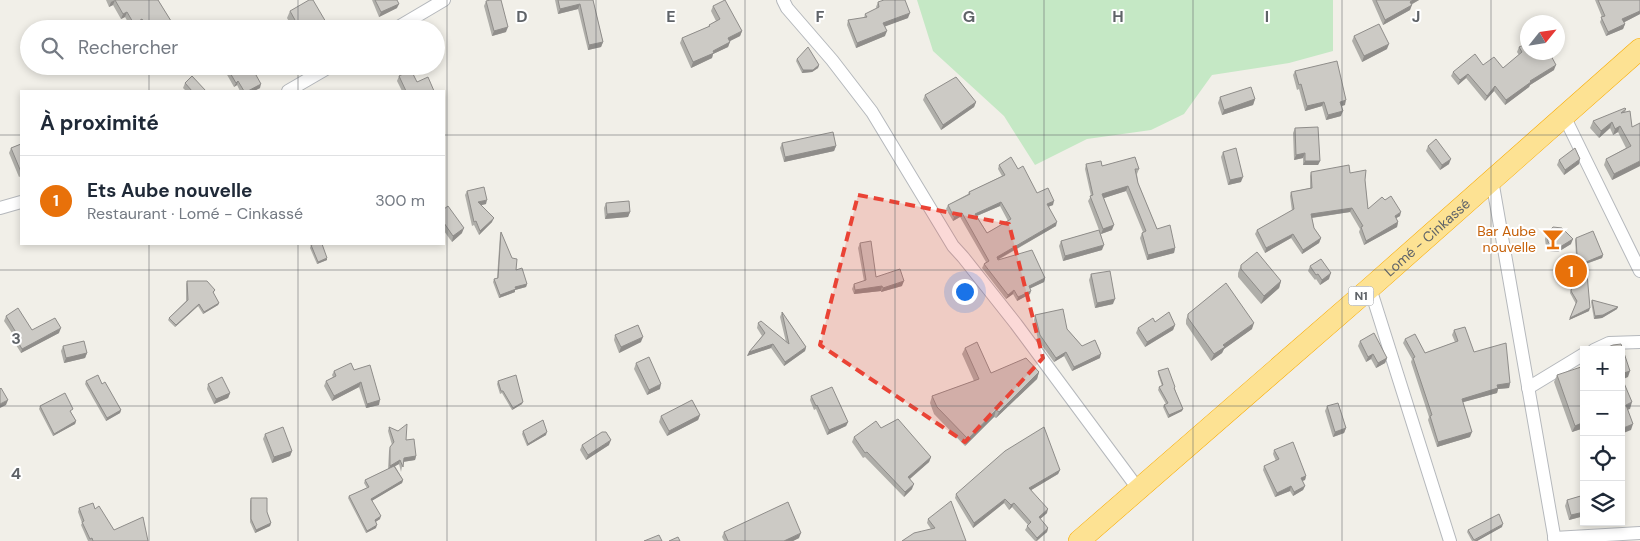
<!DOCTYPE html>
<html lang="fr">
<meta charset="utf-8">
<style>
body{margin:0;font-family:"DM Sans",sans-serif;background:#f2f2f3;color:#1f2937}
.controls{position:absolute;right:15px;bottom:15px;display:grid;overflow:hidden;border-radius:0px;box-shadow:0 2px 8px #0003}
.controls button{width:45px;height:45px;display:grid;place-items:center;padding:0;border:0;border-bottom:1px solid #e0e1e3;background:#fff;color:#1f2937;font:25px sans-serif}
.compass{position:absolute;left:1520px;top:15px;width:45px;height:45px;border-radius:50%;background:#fff;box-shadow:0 2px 8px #0003;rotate:60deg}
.you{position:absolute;left:964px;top:291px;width:18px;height:18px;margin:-12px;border:4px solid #fff;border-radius:50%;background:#1a73e8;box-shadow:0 0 0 8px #1a73e833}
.badge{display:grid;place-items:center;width:32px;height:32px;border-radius:50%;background:#ea580c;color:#fff;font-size:16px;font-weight:700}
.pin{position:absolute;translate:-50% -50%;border:2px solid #fff;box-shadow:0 1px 5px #0006}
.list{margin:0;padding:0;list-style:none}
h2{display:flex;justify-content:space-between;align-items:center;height:65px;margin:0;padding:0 20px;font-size:21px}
h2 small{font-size:16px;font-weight:400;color:#747a83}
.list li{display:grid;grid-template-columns:32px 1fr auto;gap:15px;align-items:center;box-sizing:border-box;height:90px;padding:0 20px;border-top:1px solid #e0e1e3}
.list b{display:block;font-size:19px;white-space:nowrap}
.list p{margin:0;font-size:16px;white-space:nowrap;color:#747a83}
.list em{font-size:16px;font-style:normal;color:#747a83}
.icon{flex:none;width:28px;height:28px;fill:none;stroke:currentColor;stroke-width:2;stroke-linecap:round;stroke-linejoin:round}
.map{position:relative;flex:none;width:1640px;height:541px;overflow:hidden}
.search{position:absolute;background:#fff;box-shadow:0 2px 8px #0003;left:20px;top:20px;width:425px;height:55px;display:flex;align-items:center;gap:12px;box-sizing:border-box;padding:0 18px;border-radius:28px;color:#747a83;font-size:19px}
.panel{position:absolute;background:#fff;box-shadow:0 2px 8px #0003;left:20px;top:90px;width:425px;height:155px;border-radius:0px}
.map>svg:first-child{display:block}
.green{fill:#c5e8c5}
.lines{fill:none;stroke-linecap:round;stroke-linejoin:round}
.street-casing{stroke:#b5b8bc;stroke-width:14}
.highway-casing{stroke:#f9ab00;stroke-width:22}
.street{stroke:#fff;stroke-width:12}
.highway{stroke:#fde293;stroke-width:21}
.wall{fill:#afaea9;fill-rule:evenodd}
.shaded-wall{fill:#8f8d8a}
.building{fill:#cccac5;stroke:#8f8d8a;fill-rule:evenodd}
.marked{fill:#ea4335;fill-opacity:0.2;stroke:#ea4335;stroke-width:4;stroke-dasharray:10 6;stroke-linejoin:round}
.grid{fill:none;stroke:#5f6368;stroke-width:1;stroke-opacity:0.55}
.labels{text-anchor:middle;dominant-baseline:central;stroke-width:4;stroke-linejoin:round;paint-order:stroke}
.shield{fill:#fff;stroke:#8f9295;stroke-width:1}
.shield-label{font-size:12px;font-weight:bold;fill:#5f6368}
.food-label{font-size:14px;fill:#c56008;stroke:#fff;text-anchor:end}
.street-label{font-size:14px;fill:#5f6368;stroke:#fff}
.grid-label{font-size:16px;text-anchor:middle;font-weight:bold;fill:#5f6368;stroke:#fff;stroke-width:4;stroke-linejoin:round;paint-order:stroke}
</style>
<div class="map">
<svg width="1640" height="541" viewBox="0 0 1640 541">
<rect width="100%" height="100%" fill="#f1efe8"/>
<!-- green -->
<path class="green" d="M917 0H1333V51L1289 63 1212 75 1184 114 1151 130 1087 139 1035 165 1004 116 933 51Z"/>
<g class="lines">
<!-- street casing -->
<g class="street-casing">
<g id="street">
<path d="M783 0 787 8 832 60 872 112 953 246 963 257 1016 324 1139 490"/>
<path d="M395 29 444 0"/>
<path d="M288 91 331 66"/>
<path d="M1564 116 1640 271"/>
<path d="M1492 180 1555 541"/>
<path d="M0 208 21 202"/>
<path d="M1370 288 1450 541"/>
<path d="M1594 350 1609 343 1640 342"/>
<path d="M1528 388 1584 354"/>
<path d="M1554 538 1640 533"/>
</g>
</g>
<!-- highway casing -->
<g class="highway-casing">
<g id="highway">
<path id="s1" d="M1079 541 1370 288 1640 49"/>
</g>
</g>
<!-- street -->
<use href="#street" class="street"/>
<!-- highway -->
<use href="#highway" class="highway"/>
</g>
<!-- wall -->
<g class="wall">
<path d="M106 0H158L176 29H144L140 24 132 29 125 17 121 19 113 5 109 7Z"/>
<path d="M372 0H397V8L379 17Z"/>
<path d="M555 0H593L603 42 601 47 588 50 578 9 558 14Z"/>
<path d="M1372 0H1419L1411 5 1410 10 1383 25Z"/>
<path d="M1595 0H1640V14L1624 22 1625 24 1623 29 1606 36 1600 22 1602 17Z"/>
<path d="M486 1 506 32 492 36 484 6Z"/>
<path d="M878 2 908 18 885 26V36L856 48 847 25 848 20 864 18 865 14 877 9 876 7Z"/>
<path d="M713 6 742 31 740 36 730 41 728 47 713 54 712 58 691 68 680 43 682 38 708 27 709 25 716 21 711 11Z"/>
<path d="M290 11 330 29H293L287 18Z"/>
<path d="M1354 36 1387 49 1362 62 1352 41Z"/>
<path d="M1519 47 1554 70 1530 85 1529 87 1505 105 1494 91 1485 101 1466 78 1458 85 1451 76 1453 72 1503 68 1519 55 1517 52Z"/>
<path d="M797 59 819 65 818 68 812 72 802 73 796 61Z"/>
<path d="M222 66H251L260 88 254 91H240L237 85 234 87Z"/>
<path d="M1295 71 1345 105 1341 106V116L1326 120 1322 106 1305 111 1299 89 1297 90 1293 75Z"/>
<path d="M399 76 417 82 434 91H402L397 81Z"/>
<path d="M185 83 206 91H186L183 88Z"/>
<path d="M925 95 976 102 974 107 941 130 923 100Z"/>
<path d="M1220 97 1255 99 1253 105 1222 115 1218 103Z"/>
<path d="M1626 109 1625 113 1632 127 1640 166 1612 180 1604 165 1606 159 1626 148 1618 132 1613 135 1610 128 1599 138 1590 128 1593 121Z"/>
<path d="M1295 128 1320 161 1318 165H1303V158L1294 160 1293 133Z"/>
<path d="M782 143 836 146 834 151 784 162 780 148Z"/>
<path d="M21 144V176L19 177 9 153 11 148Z"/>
<path d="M1428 146 1449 164 1440 170 1426 151Z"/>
<path d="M1223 152 1241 182 1228 185 1221 157Z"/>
<path d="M1559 160 1579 164 1564 175 1557 165Z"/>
<path d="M1086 164 1102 166 1139 169 1137 174 1138 183 1157 229 1175 248 1174 253 1147 260 1140 238 1142 233 1143 232 1126 191 1104 198 1112 230 1101 234 1102 250 1063 261 1059 246 1061 241 1099 230 1088 201 1091 196 1085 169Z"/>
<path d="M999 165 1018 169 1037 193 1053 205 1048 207 1056 226 998 260 1045 278 1044 282 1030 288V294L1017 301 1013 294 1006 299 982 268 984 264 986 262 960 217 953 221 946 209 948 205 968 194 969 192 1002 176 998 169ZM1000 206 1008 221 987 233 977 216Z"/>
<path d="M1311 172 1350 173 1365 180 1368 209 1400 216 1396 218 1398 222 1397 227 1364 245 1359 232 1360 229 1350 212 1312 218 1314 228 1321 238 1319 243 1302 254 1291 238 1265 253 1255 234 1257 230 1292 211 1290 196 1291 192 1310 188V176Z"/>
<path d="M467 191 486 204 481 205 492 222 479 235 474 225 472 226 465 195Z"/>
<path d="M606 203 630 212 628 217 605 219 604 208Z"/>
<path d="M444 209 462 233 452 242 444 231Z"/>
<path d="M501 232 516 270 527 284 526 287 515 290V292L499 298 493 282 494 279 497 278 500 234Z"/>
<path d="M1547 233 1571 244 1558 252 1549 251 1546 247 1545 239Z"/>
<path d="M1576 238 1603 255 1602 258 1586 264 1589 311 1569 320 1576 304 1570 293 1576 268 1563 273 1560 267 1561 265 1576 256 1575 240Z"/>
<path d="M860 243 876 277 902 286 881 292V291L854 294 852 289 854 284 864 281 858 248Z"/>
<path d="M311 245 327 260 317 264 310 248Z"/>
<path d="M1241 265 1281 281 1279 288 1261 304 1238 277V273Z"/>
<path d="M1310 266 1329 279 1320 285 1316 279 1315 280 1308 271Z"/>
<path d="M1091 274 1113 304 1095 308 1089 280Z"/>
<path d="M187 281 215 290 213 294 219 303 218 305 203 314 198 306 175 327 168 320 169 318 186 301V284Z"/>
<path d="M1592 300 1617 309 1602 318 1594 319 1591 302Z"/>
<path d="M782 312 806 347 805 351 784 366 771 348 747 356 749 352 762 336 757 328 758 323 786 342 780 317Z"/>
<path d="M1188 314 1252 329 1224 349 1222 353 1211 361 1186 324V320Z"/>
<path d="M1035 315 1067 329 1082 346 1100 358 1072 371 1064 356 1054 362 1038 340 1034 320Z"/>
<path d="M6 316 32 330 59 333 21 353 13 340 14 336 4 321Z"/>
<path d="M1155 322 1175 325 1173 330 1145 347 1136 333 1138 328Z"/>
<path d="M1454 330 1474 352 1510 383 1509 388 1498 389 1497 393 1463 402 1470 437 1437 447 1428 420 1429 417 1411 362 1412 359 1403 343 1405 339 1425 353 1455 342 1452 335Z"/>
<path d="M615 335 641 342 619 353 614 340Z"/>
<path d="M1360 341 1387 358 1385 363 1376 368 1371 359 1366 362 1358 346Z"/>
<path d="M63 346 87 353 85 358 64 363 61 351Z"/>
<path d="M965 348 991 373 1039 372 1037 379 996 418 994 417 965 446 934 414 930 403 932 396 974 381 962 354Z"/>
<path d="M636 363 660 389 647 395 634 369Z"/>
<path d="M354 370 379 405 366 408 359 387 332 401 324 386 326 381 333 377 332 375 334 371Z"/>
<path d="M1158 371 1175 387V389L1182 411 1168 418 1163 407 1164 405 1166 404 1158 390 1159 387 1162 386 1158 374Z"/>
<path d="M1557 375 1584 428 1572 432 1554 382Z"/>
<path d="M86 381 102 384 121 410 120 413 106 421 85 384Z"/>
<path d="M498 381 522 404 512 410 502 393 500 394 497 384Z"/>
<path d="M208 384 230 393 228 398 214 404 207 389Z"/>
<path d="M811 396 848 422 846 426 827 435 816 409 814 410 810 400Z"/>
<path d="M40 406 72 412H71L76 421 75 424 53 436 39 409Z"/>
<path d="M1327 406 1346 428 1344 433 1333 437 1325 411Z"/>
<path d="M700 415 698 420 667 436 659 422 661 416Z"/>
<path d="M389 427 416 456 415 460 403 462 401 472 399 464 395 466 403 480 402 483 371 501 380 519 375 522 376 528 366 533 348 498 349 496 367 488 364 483 365 480 388 469 389 451 390 447 392 445 388 431Z"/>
<path d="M881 428 931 457 929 462 910 479 912 489 904 497 865 457 863 458 852 442 854 437Z"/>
<path d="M523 431 546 435 527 446 522 434Z"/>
<path d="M265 434 292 451 290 456 272 463 263 439Z"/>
<path d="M582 445H609L586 460 580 450Z"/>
<path d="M1274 450 1306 476 1305 480 1302 481 1305 486 1303 490 1293 496 1290 491 1275 497 1263 470 1264 466 1276 461 1273 454Z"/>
<path d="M1060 470 1058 474 1031 490 1047 513 1040 519 1048 528 1047 532 1037 541H1035L1025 530 1028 525 1012 507 1009 510 1004 503 973 528 955 498 956 494Z"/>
<path d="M1584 495V516L1569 520 1565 506 1567 500Z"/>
<path d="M251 498 267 512 271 523 270 526 255 533 250 522V501Z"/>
<path d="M79 508 95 509 114 530 148 541H88L81 525 82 523 78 512Z"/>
<path d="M928 519 966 541 931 529 927 523Z"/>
<path d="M1502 527 1477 541H1472L1467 532 1468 530Z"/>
<path d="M724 532 799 538 793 541H724L722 537Z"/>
</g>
<!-- shaded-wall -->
<g class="shaded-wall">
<path d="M115 0 113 5 109 7 111 2Z"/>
<path d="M1413 0H1419L1408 6 1410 2Z"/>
<path d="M399 4 397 8 379 17 381 12Z"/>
<path d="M580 4 578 9 558 14 560 9Z"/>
<path d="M1412 5 1410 10 1383 25 1385 20Z"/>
<path d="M1640 11V14L1621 24 1622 19Z"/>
<path d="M127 12 125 17 121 19 123 14Z"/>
<path d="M910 13 908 18 881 28 883 23Z"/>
<path d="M142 19 140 24 132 29 134 24Z"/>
<path d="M1625 24 1623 29 1606 36 1608 32Z"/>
<path d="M508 27 506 32 492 36 494 31Z"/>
<path d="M742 31 740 36 726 43 728 38Z"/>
<path d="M887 31 885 36 856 48 857 43Z"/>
<path d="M603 42 601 47 588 50 589 45Z"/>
<path d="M730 42 728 47 713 54 712 58 691 68 693 62Z"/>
<path d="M1389 44 1387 49 1362 62 1364 56Z"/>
<path d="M819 65 818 68 812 72 802 73 803 70Z"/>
<path d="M1556 65 1554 70 1530 85 1529 87 1505 105 1506 100 1530 81Z"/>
<path d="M1468 74 1466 78 1458 85 1460 80Z"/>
<path d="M238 81 237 85 234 87 236 83Z"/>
<path d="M261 84 260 88 254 91H248Z"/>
<path d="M1495 86 1494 91 1485 101 1487 96Z"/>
<path d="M1255 99 1253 105 1222 115 1224 110Z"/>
<path d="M1346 100 1345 105 1338 107 1340 102Z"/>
<path d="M976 102 974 107 941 130 943 125Z"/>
<path d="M1324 102 1322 106 1305 111 1307 106Z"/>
<path d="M1343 111 1341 116 1326 120 1328 115Z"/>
<path d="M1612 122 1610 128 1599 138 1601 131Z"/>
<path d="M1620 126 1618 132 1613 135 1615 129Z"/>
<path d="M836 146 834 151 784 162 785 157Z"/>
<path d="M1305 153 1303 158 1294 160 1296 155Z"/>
<path d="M1451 159 1449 164 1440 170 1442 165Z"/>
<path d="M1580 159 1579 164 1564 175 1565 170Z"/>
<path d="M1305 161H1320L1318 165H1303Z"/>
<path d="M1640 161V166L1612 180 1614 174Z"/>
<path d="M1243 177 1241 182 1228 185 1230 180Z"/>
<path d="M1128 186 1126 191 1101 199 1102 194Z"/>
<path d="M487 200 486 204 477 206 478 202Z"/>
<path d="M1054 201 1053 205 1045 208 1047 204Z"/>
<path d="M1001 202 1000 206 974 217 975 214Z"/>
<path d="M1352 208 1350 212 1310 218 1311 214Z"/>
<path d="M630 212 628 217 605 219 607 214Z"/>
<path d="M1401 212 1400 216 1393 220 1395 216Z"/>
<path d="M962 213 960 217 953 221 954 217Z"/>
<path d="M494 218 492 222 479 235 480 231Z"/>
<path d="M1057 222 1056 226 995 261 997 257Z"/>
<path d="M1398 222 1397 227 1364 245 1366 241Z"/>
<path d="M1114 225 1112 230 1101 234 1103 229Z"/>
<path d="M464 228 462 233 452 242 453 236Z"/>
<path d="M1293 234 1291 238 1265 253 1266 248Z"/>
<path d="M1321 238 1319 243 1302 254 1303 250Z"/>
<path d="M1573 239 1571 244 1558 252 1549 251 1551 245Z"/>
<path d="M1104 245 1102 250 1063 261 1065 256Z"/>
<path d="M1175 248 1174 253 1147 260 1148 255Z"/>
<path d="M1603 255 1602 258 1585 264 1586 262Z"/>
<path d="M327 258V260L317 264 318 262Z"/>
<path d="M1577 265 1576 268 1563 273 1564 270Z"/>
<path d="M1331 273 1329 279 1320 285 1322 280Z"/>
<path d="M1045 278 1044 282 1027 290 1029 286Z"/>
<path d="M904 281 902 286 881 292 883 288Z"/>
<path d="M1281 281 1279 288 1261 304 1264 296Z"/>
<path d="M527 284 526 287 515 290V292L499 298 500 295 515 287Z"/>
<path d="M882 286 881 291 854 294 855 290Z"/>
<path d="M1014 290 1013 294 1006 299 1008 295Z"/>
<path d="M1031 291 1030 294 1017 301 1018 297Z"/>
<path d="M1115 299 1113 304 1095 308 1097 303Z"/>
<path d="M219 303 218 305 203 314 204 312Z"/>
<path d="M199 304 198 306 175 327 176 325Z"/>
<path d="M1618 307 1617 309 1602 318 1594 319 1595 316Z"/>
<path d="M1590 308 1589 311 1569 320 1570 318Z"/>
<path d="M1254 323 1252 329 1224 349 1222 353 1211 361 1214 354 1223 345Z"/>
<path d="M1175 325 1173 330 1145 347 1147 342Z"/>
<path d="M61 328 59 333 21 353 22 349Z"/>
<path d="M643 337 641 342 619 353 621 347Z"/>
<path d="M773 344 771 348 747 356 749 352Z"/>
<path d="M806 347 805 351 784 366 785 362Z"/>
<path d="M1066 352 1064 356 1054 362 1056 358Z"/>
<path d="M87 353 85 358 64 363 66 358Z"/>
<path d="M1101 354 1100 358 1072 371 1074 367Z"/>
<path d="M1373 354 1371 359 1366 362 1368 357Z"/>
<path d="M1387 358 1385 363 1376 368 1378 363Z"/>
<path d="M1630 371 1628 377 1621 380V374Z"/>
<path d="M1039 372 1037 379 996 418 999 412Z"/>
<path d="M361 382 359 387 332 401 334 396Z"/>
<path d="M1510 383 1509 388 1498 389 1497 393 1460 403 1462 399 1497 385Z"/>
<path d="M661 384 660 389 647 395 649 390Z"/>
<path d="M230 393 228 398 214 404 216 399Z"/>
<path d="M8 400 6 405 0 408V404Z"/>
<path d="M380 400 379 405 366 408 367 404Z"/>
<path d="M523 402 522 404 512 410 513 408Z"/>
<path d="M1632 402 1630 409 1624 411 1626 405Z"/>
<path d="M1183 409 1182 411 1168 418 1169 415Z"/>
<path d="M121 410 120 413 106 421 107 418Z"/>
<path d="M996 410 994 417 965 446 968 439Z"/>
<path d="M700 415 698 420 667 436 669 431Z"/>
<path d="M76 421 75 424 53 436 54 434Z"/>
<path d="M848 422 846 426 827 435 829 430Z"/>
<path d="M1584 422V428L1572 432 1575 426Z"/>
<path d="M1633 424 1631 430 1621 434V429Z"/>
<path d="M1346 428 1344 433 1333 437 1335 432Z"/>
<path d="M547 432 546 435 527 446 528 444Z"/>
<path d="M1472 432 1470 437 1437 447 1438 442Z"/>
<path d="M611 440 609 445 586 460 588 455Z"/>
<path d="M292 451 290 456 272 463 274 457Z"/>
<path d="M416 456 415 460 402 462 404 458Z"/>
<path d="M931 457 929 462 906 482 908 477Z"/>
<path d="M400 460 399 464 388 470 390 466Z"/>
<path d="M1060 470 1058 474 1028 492 1029 488Z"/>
<path d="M1306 476 1305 480 1299 482 1301 478Z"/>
<path d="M403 480 402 483 370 502 371 499Z"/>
<path d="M914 484 912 489 904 497 905 492Z"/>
<path d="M1291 486 1290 491 1275 497 1277 493Z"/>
<path d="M1305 486 1303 490 1293 496 1294 492Z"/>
<path d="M1005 499 1004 503 973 528 974 523Z"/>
<path d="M1014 503 1012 507 1009 510 1011 505Z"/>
<path d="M1048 509 1047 513 1038 521 1039 517Z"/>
<path d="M1584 512V516L1569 520 1571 515Z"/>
<path d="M381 516 380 519 374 523 375 520Z"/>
<path d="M271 523 270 526 255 533 256 530Z"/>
<path d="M1503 524 1502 527 1477 541H1474Z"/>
<path d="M377 525 376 528 366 533 367 531Z"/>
<path d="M1048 528 1047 532 1036 541 1037 538Z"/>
<path d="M801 533 799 538 793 541H784Z"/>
</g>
<!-- building -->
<g class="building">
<path d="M115 0H158L176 29H148L142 19 134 24 127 12 123 14Z"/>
<path d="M309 0H313L330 29H300L290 11Z"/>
<path d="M375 0H397L399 4 381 12Z"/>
<path d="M490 0H501L508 27 494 31 486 1Z"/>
<path d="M558 0H593L603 42 589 45 580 4 560 9Z"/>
<path d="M725 0 742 31 728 38 730 42 713 51 714 53 693 62 682 38 710 26 709 25 720 19 713 6Z"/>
<path d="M884 0H905L910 13 883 23 887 31 857 43 848 20 867 17 865 14 879 7 878 2Z"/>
<path d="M1376 0H1413L1410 2 1412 5 1385 20Z"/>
<path d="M1598 0H1640V11L1622 19 1625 24 1608 32 1601 17 1605 16Z"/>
<path d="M224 21 229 29H212Z"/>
<path d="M1379 24 1389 44 1364 56 1354 36Z"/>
<path d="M1528 43V52H1549L1556 65 1530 81 1531 82 1506 100 1495 86 1487 96 1468 74 1460 80 1453 72 1475 54 1483 65 1494 57 1503 68 1522 52 1519 47Z"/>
<path d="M808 47 819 65 813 70H803L797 59Z"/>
<path d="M1337 61 1346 100 1340 102 1343 111 1328 115 1324 102 1307 106 1301 84 1299 85 1295 71Z"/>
<path d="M226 66H251L261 84 248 91H244L238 81 236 83Z"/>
<path d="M411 70 417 82 428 77 434 91H406L399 76Z"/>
<path d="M192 76 206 91H192L185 83Z"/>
<path d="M956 77 976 102 943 125 925 95Z"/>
<path d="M1251 87 1255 99 1224 110 1220 97Z"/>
<path d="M1625 108 1626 109 1621 113 1630 111 1632 127 1640 123V161L1614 174 1606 159 1631 146 1620 126 1615 129 1612 122 1601 131 1593 121Z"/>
<path d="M1318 127 1320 161H1305V153L1296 155 1295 128Z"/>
<path d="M833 132 836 146 785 157 782 143Z"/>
<path d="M1436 139 1451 159 1442 165 1428 146Z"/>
<path d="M21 144V172L11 148Z"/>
<path d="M1236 148 1243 177 1230 180 1223 152Z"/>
<path d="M1575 148 1580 159 1565 170 1559 160Z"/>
<path d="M1011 157 1018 169 1023 166 1037 193 1048 188 1054 201 1047 204 1057 222 997 257 998 260 1032 250 1045 278 1029 286 1031 291 1018 297 1014 290 1008 295 984 264 989 261 962 213 954 217 948 205 970 194 969 192 1005 175 999 165ZM1001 202 1011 219 987 233 975 214Z"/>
<path d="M1135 157 1139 169H1135L1138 183 1157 229 1170 225 1175 248 1148 255 1142 233 1146 231 1128 186 1102 194 1114 225 1103 229 1090 196 1093 195 1086 164 1101 161 1102 166Z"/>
<path d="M1349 165 1350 173 1366 170 1365 180 1368 209 1382 197 1385 200 1391 196 1401 212 1395 216 1398 222 1366 241 1361 227 1363 226 1352 208 1311 214 1314 228 1321 238 1303 250 1293 234 1266 248 1257 230 1294 209 1291 192 1312 188 1311 172Z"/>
<path d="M484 187 487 200 478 202 494 218 480 231 476 221 474 222 467 191Z"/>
<path d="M629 201 630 212 607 214 606 203Z"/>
<path d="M448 206 464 228 453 236 444 223V209Z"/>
<path d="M1553 227 1562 228 1573 239 1560 247 1551 245 1548 242 1547 233Z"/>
<path d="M1099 230 1104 245 1065 256 1061 241Z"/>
<path d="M1593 231 1603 255 1586 262 1590 308 1570 318 1577 301 1571 291 1577 265 1564 270 1561 265 1577 255 1576 238Z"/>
<path d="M501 232 512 258 517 259 516 270 522 268 527 284 515 287 516 289 500 295 494 279 498 278Z"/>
<path d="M871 241 876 277 900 269 904 281 883 288 882 286 855 290 854 284 866 280 860 243Z"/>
<path d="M315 244H322L327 258 318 262 311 245Z"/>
<path d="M1257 252 1281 281 1264 296 1241 269V265Z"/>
<path d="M1321 259 1331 273 1322 280 1318 274 1316 275 1310 266Z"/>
<path d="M1110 271 1115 299 1097 303 1091 274Z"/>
<path d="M187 281H207L215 290 213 292 219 303 204 312 199 304 176 325 169 318 188 300Z"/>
<path d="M1226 283 1254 323 1223 345 1225 347 1214 354 1188 318V314Z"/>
<path d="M1592 300 1618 307 1603 315 1595 316Z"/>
<path d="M18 308 32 330 55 318 61 328 22 349 14 335 17 334 6 316Z"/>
<path d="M1063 309 1067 329 1082 346 1095 340 1101 354 1074 367 1066 352 1056 358 1040 335 1035 315Z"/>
<path d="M782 312 806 347 785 362 773 344 749 352 765 333 758 323 761 321 789 344Z"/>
<path d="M1169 312 1175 325 1147 342 1138 328 1153 318 1155 322Z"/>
<path d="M638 325 643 337 621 347 615 335Z"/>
<path d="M1465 327 1474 352 1506 343 1510 383 1497 385 1498 388 1462 399 1472 432 1438 442 1430 416 1432 415 1413 358 1415 357 1405 339 1415 334 1425 353 1458 341 1454 330Z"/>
<path d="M1374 333 1387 358 1378 363 1373 354 1368 357 1360 341Z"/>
<path d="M84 341 87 353 66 358 63 346Z"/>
<path d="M977 342 991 373 1026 358 1039 372 999 412 996 410 968 439 937 407 932 396 979 379 965 348Z"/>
<path d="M1621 344 1630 371 1621 374V350H1601L1613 345Z"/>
<path d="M649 357 661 384 649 390 636 363Z"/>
<path d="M351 363 354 370 370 365 380 400 367 404 361 382 334 396 326 381 336 376 334 371Z"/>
<path d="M1584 366V422L1575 426 1557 375Z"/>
<path d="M1168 368 1175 387 1174 388 1183 409 1169 415 1164 405 1168 403 1159 387 1163 385 1158 371Z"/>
<path d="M98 375 102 384 105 382 121 410 107 418 86 381Z"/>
<path d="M516 375 523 402 513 408 503 391H501L498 381Z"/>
<path d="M1621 376 1632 402 1626 405 1633 424 1621 429Z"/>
<path d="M222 377 230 393 216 399 208 384Z"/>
<path d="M832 387 848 422 829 430 817 405 816 406 811 396Z"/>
<path d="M1 388 8 400 0 404V389Z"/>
<path d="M65 393 73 409 70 411 76 421 54 434 40 406Z"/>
<path d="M692 400 700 415 669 431 661 416Z"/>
<path d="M1338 403 1346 428 1335 432 1327 406Z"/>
<path d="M898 419 931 457 908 477 914 484 905 492 867 452 865 453 854 437 876 421 881 428Z"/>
<path d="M543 420 547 432 528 444 523 431Z"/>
<path d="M407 424 406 440 414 439 416 456 404 458 403 467 400 460 390 466V447L394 442 389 427 398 431Z"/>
<path d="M283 427 292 451 274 457 265 434Z"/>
<path d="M1044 427 1060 470 1029 488 1048 509 1039 517 1048 528 1037 538 1027 526 1031 522 1014 503 1011 505 1005 499 974 523 956 494 1005 451Z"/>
<path d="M602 432H606L611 440 588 455 582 445Z"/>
<path d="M1293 442 1306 476 1301 478 1305 486 1294 492 1291 486 1277 493 1264 466 1279 459 1274 450Z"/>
<path d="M394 466 403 480 371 499 381 516 375 520 377 525 367 531 349 496 369 487 365 480Z"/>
<path d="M1584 495V512L1571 515 1567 500Z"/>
<path d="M251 498H267V512L271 523 256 530 251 519Z"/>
<path d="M951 501 966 541H902L914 533 935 528 928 519Z"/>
<path d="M788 502 801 533 784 541H728L724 532Z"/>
<path d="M93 503 95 509 99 506 114 530 143 517 148 541H93L92 538 90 539 82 522 84 521 79 508Z"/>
<path d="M1499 514 1503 524 1474 540 1468 530Z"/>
<path d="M659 535 662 541H644Z"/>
<path d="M678 537 680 541H669Z"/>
</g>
<!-- marked area -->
<path class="marked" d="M858 195 1009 224 1043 358 965 442 820 345Z"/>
<!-- grid -->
<path class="grid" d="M149 0V29M298 0V29M447 0V541M596 0V541M745 0V541M895 0V541M1044 0V541M1193 0V541M1342 0V541M1491 0V541M149 66V91M298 66V91M0 135H21M444 135H1640M149 244V541M298 244V541M0 270H1640M0 406H1584M1621 406H1640"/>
<!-- icons -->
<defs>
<g id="bar-bare" transform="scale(1.725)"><path d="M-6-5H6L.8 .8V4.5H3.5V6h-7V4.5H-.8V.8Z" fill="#e8710a" stroke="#fff" stroke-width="2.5" paint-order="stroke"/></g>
</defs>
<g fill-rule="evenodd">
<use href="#bar-bare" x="1553" y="239"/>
</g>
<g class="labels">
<!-- shield labels -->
<rect class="shield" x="1348.5" y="286.5" width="25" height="19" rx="4"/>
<g class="shield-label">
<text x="1361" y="296">N1</text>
</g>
<!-- food labels -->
<g class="food-label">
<text x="1536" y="231">Bar Aube<tspan x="1536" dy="16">nouvelle</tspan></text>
</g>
<!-- street labels -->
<g class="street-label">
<text stroke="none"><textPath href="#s1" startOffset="462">Lomé - Cinkassé</textPath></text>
</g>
</g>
<g class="grid-label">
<text x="522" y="22">D</text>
<text x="671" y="22">E</text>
<text x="820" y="22">F</text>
<text x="969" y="22">G</text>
<text x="1118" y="22">H</text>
<text x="1267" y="22">I</text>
<text x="1416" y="22">J</text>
<text x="16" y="344">3</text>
<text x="16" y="479">4</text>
</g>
</svg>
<div class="controls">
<button>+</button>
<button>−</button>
<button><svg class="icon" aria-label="locate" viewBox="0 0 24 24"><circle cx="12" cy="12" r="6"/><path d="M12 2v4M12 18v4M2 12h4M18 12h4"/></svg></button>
<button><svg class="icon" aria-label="layers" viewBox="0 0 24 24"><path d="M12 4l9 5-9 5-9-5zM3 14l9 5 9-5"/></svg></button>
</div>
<svg class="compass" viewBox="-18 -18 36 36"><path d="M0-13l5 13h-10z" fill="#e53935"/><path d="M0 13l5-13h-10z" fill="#747a83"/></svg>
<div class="you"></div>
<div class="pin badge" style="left:1571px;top:271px;background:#e8710a">1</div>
<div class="search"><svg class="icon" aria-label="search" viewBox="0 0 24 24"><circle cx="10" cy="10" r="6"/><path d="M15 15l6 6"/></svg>Rechercher</div>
<section class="panel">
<h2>À proximité<small></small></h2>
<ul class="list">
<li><span class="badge" style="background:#e8710a">1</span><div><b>Ets Aube nouvelle</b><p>Restaurant · Lomé - Cinkassé</p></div><em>300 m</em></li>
</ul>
</section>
</div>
